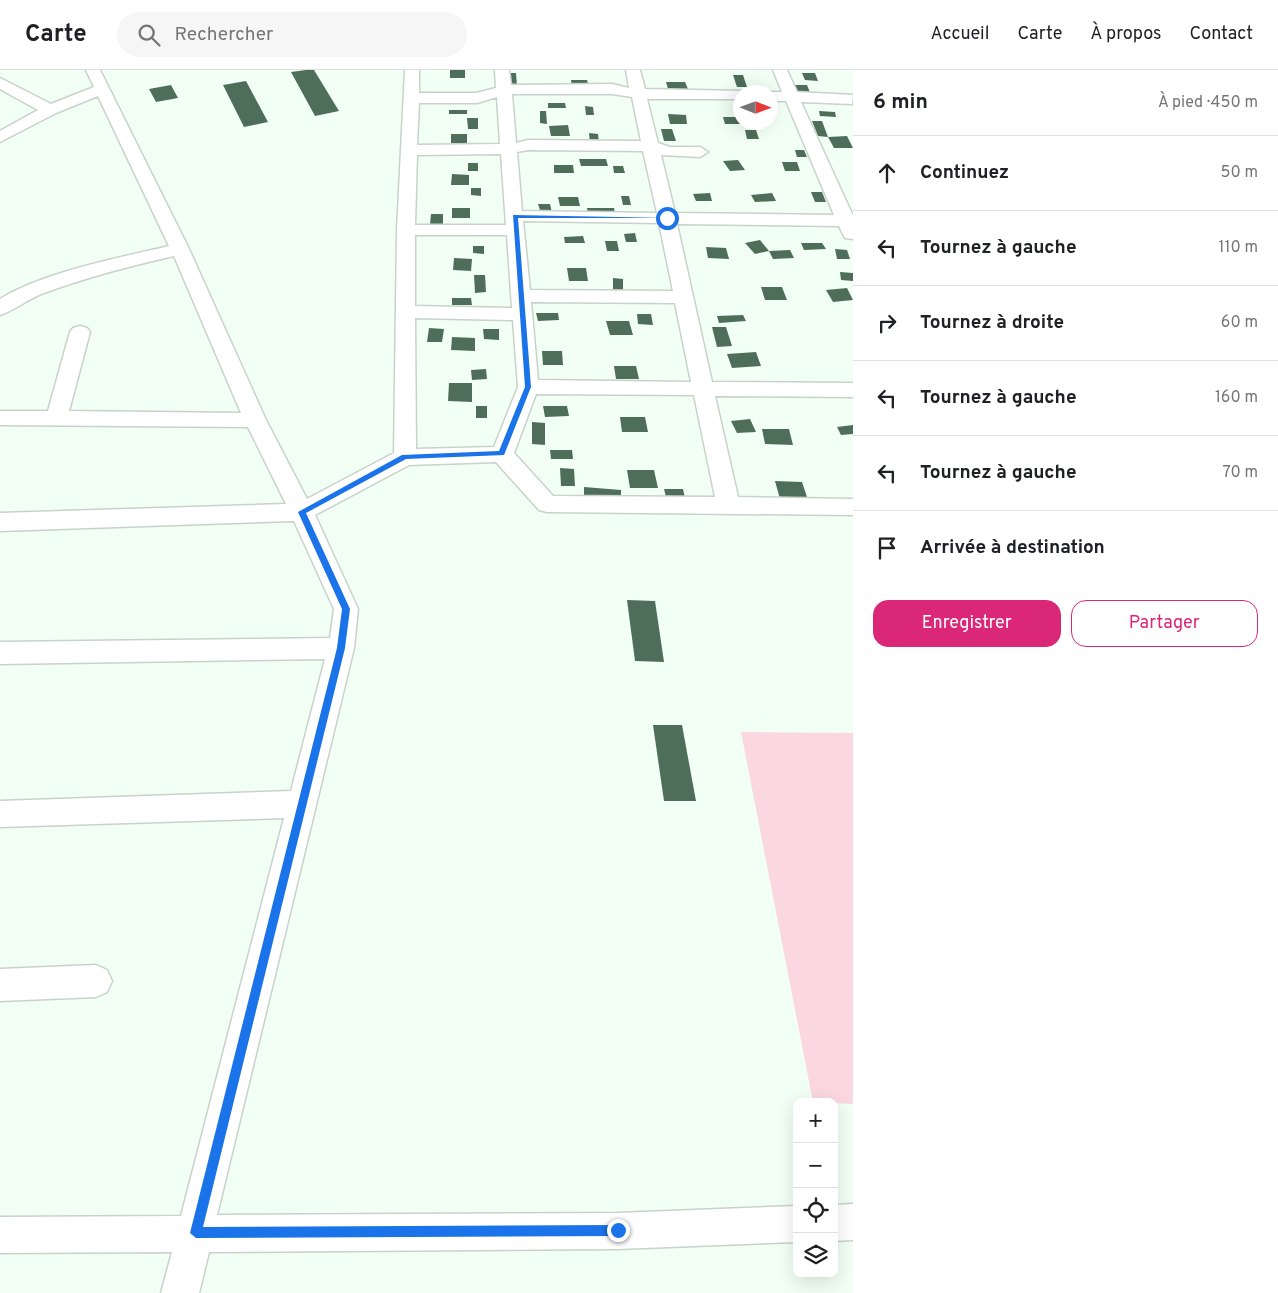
<!DOCTYPE html>
<html lang="fr">
<meta charset="utf-8">
<style>
body{margin:0;font-family:Overpass,sans-serif;background:#f6f6f6;color:#202124}
.controls{position:absolute;right:15px;bottom:15px;display:grid;overflow:hidden;border-radius:10px;box-shadow:0 5px 20px #0002}
.controls button{width:45px;height:45px;display:grid;place-items:center;padding:0;border:0;border-bottom:1px solid #e0e0e0;background:#fff;color:#202124;font:25px sans-serif}
.compass{position:absolute;left:733px;top:15px;width:45px;height:45px;border-radius:50%;background:#fff;box-shadow:0 5px 20px #0002;rotate:91deg}
.stop{position:absolute;width:15px;height:15px;margin:-11px;border:4px solid #1a73e8;border-radius:50%;background:#fff}
.stop.end{background:#1a73e8;border-color:#fff;box-shadow:0 1px 5px #0008}
.list{margin:0;padding:0;list-style:none}
h2{display:flex;justify-content:space-between;align-items:center;height:65px;margin:0;padding:0 20px;font-size:21px}
h2 small{font-size:16px;font-weight:400;color:#757577}
.list li{display:grid;grid-template-columns:32px 1fr auto;gap:15px;align-items:center;box-sizing:border-box;height:75px;padding:0 20px;border-top:1px solid #e0e0e0}
.list b{display:block;font-size:19px;white-space:nowrap}
.list em{font-size:16px;font-style:normal;color:#757577}
.actions{display:flex;gap:10px;padding:15px 20px}
.actions a{flex:1;padding:11px 0;border:1px solid #db2777;border-radius:15px;text-align:center;font-size:18px;color:#db2777}
.actions .main{background:#db2777;color:#fff}
.icon{flex:none;width:28px;height:28px;fill:none;stroke:currentColor;stroke-width:2;stroke-linecap:round;stroke-linejoin:round}
.map{position:relative;flex:none;width:853px;height:1223px;overflow:hidden}
header{display:flex;align-items:center;gap:30px;box-sizing:border-box;height:70px;padding:0 25px;background:#fff;border-bottom:1px solid #e0e0e0}
header strong{font-size:24px}
nav{display:flex;gap:28px;margin-inline-start:auto;font-size:18px}
.search{width:350px;height:45px;background:#f6f6f6;display:flex;align-items:center;gap:12px;box-sizing:border-box;padding:0 18px;border-radius:28px;color:#757577;font-size:19px}
main{display:flex}
aside{flex:1;background:#fff}
.map>svg:first-child{display:block}
.green{fill:#fbd7e1}
.building{fill:#4e6e59}
.lines{fill:none;stroke-linecap:round;stroke-linejoin:round}
.street-casing{stroke:#c7d3ca;stroke-width:3}
.street{fill:#fff;fill-rule:evenodd}
.route{fill:#1a73e8}
</style>
<header>
<strong>Carte</strong>
<div class="search"><svg class="icon" aria-label="search" viewBox="0 0 24 24"><circle cx="10" cy="10" r="6"/><path d="M15 15l6 6"/></svg>Rechercher</div>
<nav><a>Accueil</a><a>Carte</a><a>À propos</a><a>Contact</a></nav>
</header>
<main>
<div class="map">
<svg width="853" height="1223" viewBox="0 0 853 1223">
<rect width="100%" height="100%" fill="#f2fff5"/>
<!-- green -->
<path class="green" d="M741 662 853 663V1034L813 1032Z"/>
<!-- building -->
<g class="building">
<path d="M306 0H314L339 41 315 46 291 2Z"/>
<rect x="450" y="0" width="15" height="8"/>
<path d="M507 3H516L517 16H508Z"/>
<path d="M802 3H815L818 11 805 10Z"/>
<path d="M733 5H743L747 17H737Z"/>
<path d="M571 10H587L589 17H572Z"/>
<path d="M246 11 268 52 244 57 223 15Z"/>
<path d="M666 12H685L688 19H668Z"/>
<path d="M171 15 178 28 156 32 149 19Z"/>
<path d="M795 15H807L811 25H799Z"/>
<path d="M548 33H565L566 38H548Z"/>
<path d="M585 36 593 37 594 45H586Z"/>
<rect x="449" y="40" width="18" height="4"/>
<path d="M540 41H546L547 54 540 53Z"/>
<path d="M819 41 835 42 836 47 820 46Z"/>
<path d="M668 44 686 45 687 54H670Z"/>
<path d="M723 47H740V54H725Z"/>
<path d="M467 48H478V59H468Z"/>
<path d="M812 51H822L828 67 818 66Z"/>
<path d="M568 55 570 66H551L549 56Z"/>
<path d="M661 59H672L676 71H664Z"/>
<path d="M745 60H756L759 69H747Z"/>
<path d="M589 63 598 64 599 73H590Z"/>
<rect x="451" y="64" width="16" height="9"/>
<path d="M847 66 853 78H834L828 67Z"/>
<path d="M795 80H804L807 87H797Z"/>
<path d="M579 89H606L608 96H581Z"/>
<path d="M738 90 745 100 730 101 723 91Z"/>
<path d="M782 92H797L800 101H785Z"/>
<rect x="468" y="93" width="10" height="8"/>
<path d="M554 95H573L574 103H554Z"/>
<path d="M613 96H623L625 103H614Z"/>
<path d="M452 104 469 105V115H451Z"/>
<path d="M471 118H481V126L471 125Z"/>
<path d="M811 122H822L826 132H815Z"/>
<path d="M710 123 712 131H696L693 124Z"/>
<path d="M772 123 776 131 755 132 751 125Z"/>
<path d="M621 126H629L631 135H623Z"/>
<path d="M558 127H578L580 136H560Z"/>
<path d="M538 134H550L552 143H541Z"/>
<rect x="452" y="138" width="18" height="10"/>
<path d="M587 138H614L615 144H588Z"/>
<path d="M431 144H443V155H430Z"/>
<path d="M635 163 637 172H626L624 164Z"/>
<path d="M583 166 585 173H565L564 167Z"/>
<path d="M760 170 769 181 755 184 745 173Z"/>
<path d="M605 171H617L619 181H607Z"/>
<path d="M801 173H822L826 179 804 180Z"/>
<path d="M473 176H484V184L473 183Z"/>
<path d="M706 177 726 178 729 189 708 188Z"/>
<path d="M835 179 847 180 850 189H837Z"/>
<path d="M790 180 794 188 773 189 769 181Z"/>
<path d="M454 188 472 189 471 201 453 200Z"/>
<path d="M567 198H586L588 211H569Z"/>
<path d="M840 202 853 203V211L841 210Z"/>
<path d="M474 205H485L486 222 475 223Z"/>
<path d="M613 208 623 209V221L613 220Z"/>
<path d="M761 217H782L787 230H765Z"/>
<path d="M847 218 853 230 833 232 826 220Z"/>
<path d="M452 228H471L472 235H452Z"/>
<path d="M536 243H558L559 250 538 251Z"/>
<path d="M637 244H651L653 255 638 254Z"/>
<path d="M743 245 746 251 719 253 717 246Z"/>
<path d="M606 251H629L633 265H610Z"/>
<path d="M712 257H726L732 276 717 277Z"/>
<path d="M429 258 444 259 442 272H427Z"/>
<path d="M483 259H499V270L484 269Z"/>
<path d="M452 267 475 268V281L451 280Z"/>
<path d="M542 281H562L563 295H543Z"/>
<path d="M756 282 761 296 732 298 727 284Z"/>
<path d="M614 296H636L639 309H616Z"/>
<path d="M486 299 487 309 472 310 471 300Z"/>
<path d="M449 313H472V332L448 331Z"/>
<rect x="476" y="336" width="11" height="12"/>
<path d="M543 336H567L569 346 545 347Z"/>
<path d="M620 347H645L648 362H622Z"/>
<path d="M750 349 756 362 737 363 731 351Z"/>
<path d="M532 352 545 353V375L532 374Z"/>
<path d="M853 355V364L841 365 837 357Z"/>
<path d="M762 359H789L793 375 765 374Z"/>
<path d="M550 380H572L573 389H551Z"/>
<path d="M560 398 574 399 575 416H561Z"/>
<path d="M627 400H654L658 418H630Z"/>
<path d="M775 411 802 412 808 430 780 429Z"/>
<path d="M584 417 621 420V428L584 425Z"/>
<path d="M664 419H683L685 428 666 427Z"/>
<path d="M627 530 655 531 664 592 635 591Z"/>
<path d="M653 655H682L696 731H664Z"/>
</g>
<g class="lines">
<!-- street casing -->
<g class="street-casing">
<g id="street">
<path d="M86 0H100L189 179 266 350 307 429 394 383 397 160 405 0H419V23H476L496 18 495 0H509L511 15 612 14 629 18 626 0H640L645 19 745 21 747 22H740V29H647L658 73 670 77H700L708 82 700 87 661 85 675 143 834 145 786 31H770V22H766H782L773 0H787L797 22 853 25 852 34 801 32 853 146V169L845 168 839 156 677 154 712 312 853 313V327L715 326 738 427 853 429V445L547 442 539 440 496 392 409 395 315 445 358 539 354 578 217 1145 618 1143 797 1136V1172L618 1179 209 1182 199 1223H161L172 1182 0 1183V1147L181 1146 284 748 0 757V731L291 721 325 589 0 594V572L330 568 334 539 294 451 0 461V443L286 434 248 357 0 355V341H48L70 262 73 258 80 256 87 258 90 262 69 341 241 343 174 186C130 196 87 207 44 223 29 228 14 241 0 245V229C44 202 118 188 169 176L98 26 56 43 0 72V61L38 40 0 19V8L51 34 94 17ZM512 24H612L632 27 641 71 528 70 516 73ZM497 27 500 74 417 75 419 33H477ZM528 80 643 81 657 143 522 141 517 82ZM501 84 506 155H415L417 85ZM523 151 659 153 673 221 530 220ZM415 165H507L512 238 415 236ZM531 232 675 233 691 312 538 310ZM415 248 513 250 518 317 494 377 416 379ZM536 324 694 325 715 427 553 426 514 383Z"/>
<path d="M96 895 107 900 112 911 107 922 96 927 0 931V899Z"/>
<path d="M853 1134V1170L834 1171V1135Z"/>
</g>
</g>
<!-- street -->
<use href="#street" class="street"/>
</g>
<!-- route -->
<path class="route" d="M513 145 670 148H518L531 317 504 385 406 389 306 443 350 539 345 578 203 1157 618 1155 624 1160 618 1166 196 1168 190 1163 337 578 342 539 298 442 402 385 499 381 525 317Z"/>
</svg>
<div class="controls">
<button>+</button>
<button>−</button>
<button><svg class="icon" aria-label="locate" viewBox="0 0 24 24"><circle cx="12" cy="12" r="6"/><path d="M12 2v4M12 18v4M2 12h4M18 12h4"/></svg></button>
<button><svg class="icon" aria-label="layers" viewBox="0 0 24 24"><path d="M12 4l9 5-9 5-9-5zM3 14l9 5 9-5"/></svg></button>
</div>
<svg class="compass" viewBox="-18 -18 36 36"><path d="M0-13l5 13h-10z" fill="#e53935"/><path d="M0 13l5-13h-10z" fill="#757577"/></svg>
<div class="stop" style="left:667px;top:148px"></div>
<div class="stop end" style="left:618px;top:1160px"></div>
</div>
<aside>
<h2>6 min<small>À pied · 450 m</small></h2>
<ul class="list">
<li><svg class="icon" aria-label="ahead" viewBox="0 0 24 24"><path d="M12 20V5M6 11l6-6 6 6"/></svg><div><b>Continuez</b></div><em>50 m</em></li>
<li><svg class="icon" aria-label="left" viewBox="0 0 24 24"><path d="M17 20v-9H6M10 6l-5 5 5 5"/></svg><div><b>Tournez à gauche</b></div><em>110 m</em></li>
<li><svg class="icon" aria-label="right" viewBox="0 0 24 24"><path d="M7 20v-9h11M14 6l5 5-5 5"/></svg><div><b>Tournez à droite</b></div><em>60 m</em></li>
<li><svg class="icon" aria-label="left" viewBox="0 0 24 24"><path d="M17 20v-9H6M10 6l-5 5 5 5"/></svg><div><b>Tournez à gauche</b></div><em>160 m</em></li>
<li><svg class="icon" aria-label="left" viewBox="0 0 24 24"><path d="M17 20v-9H6M10 6l-5 5 5 5"/></svg><div><b>Tournez à gauche</b></div><em>70 m</em></li>
<li><svg class="icon" aria-label="arrive" viewBox="0 0 24 24"><path d="M6 21V4h12l-3 4 3 4H6"/></svg><div><b>Arrivée à destination</b></div></li>
</ul>
<div class="actions"><a class="main">Enregistrer</a><a>Partager</a></div>
</aside>
</main>
